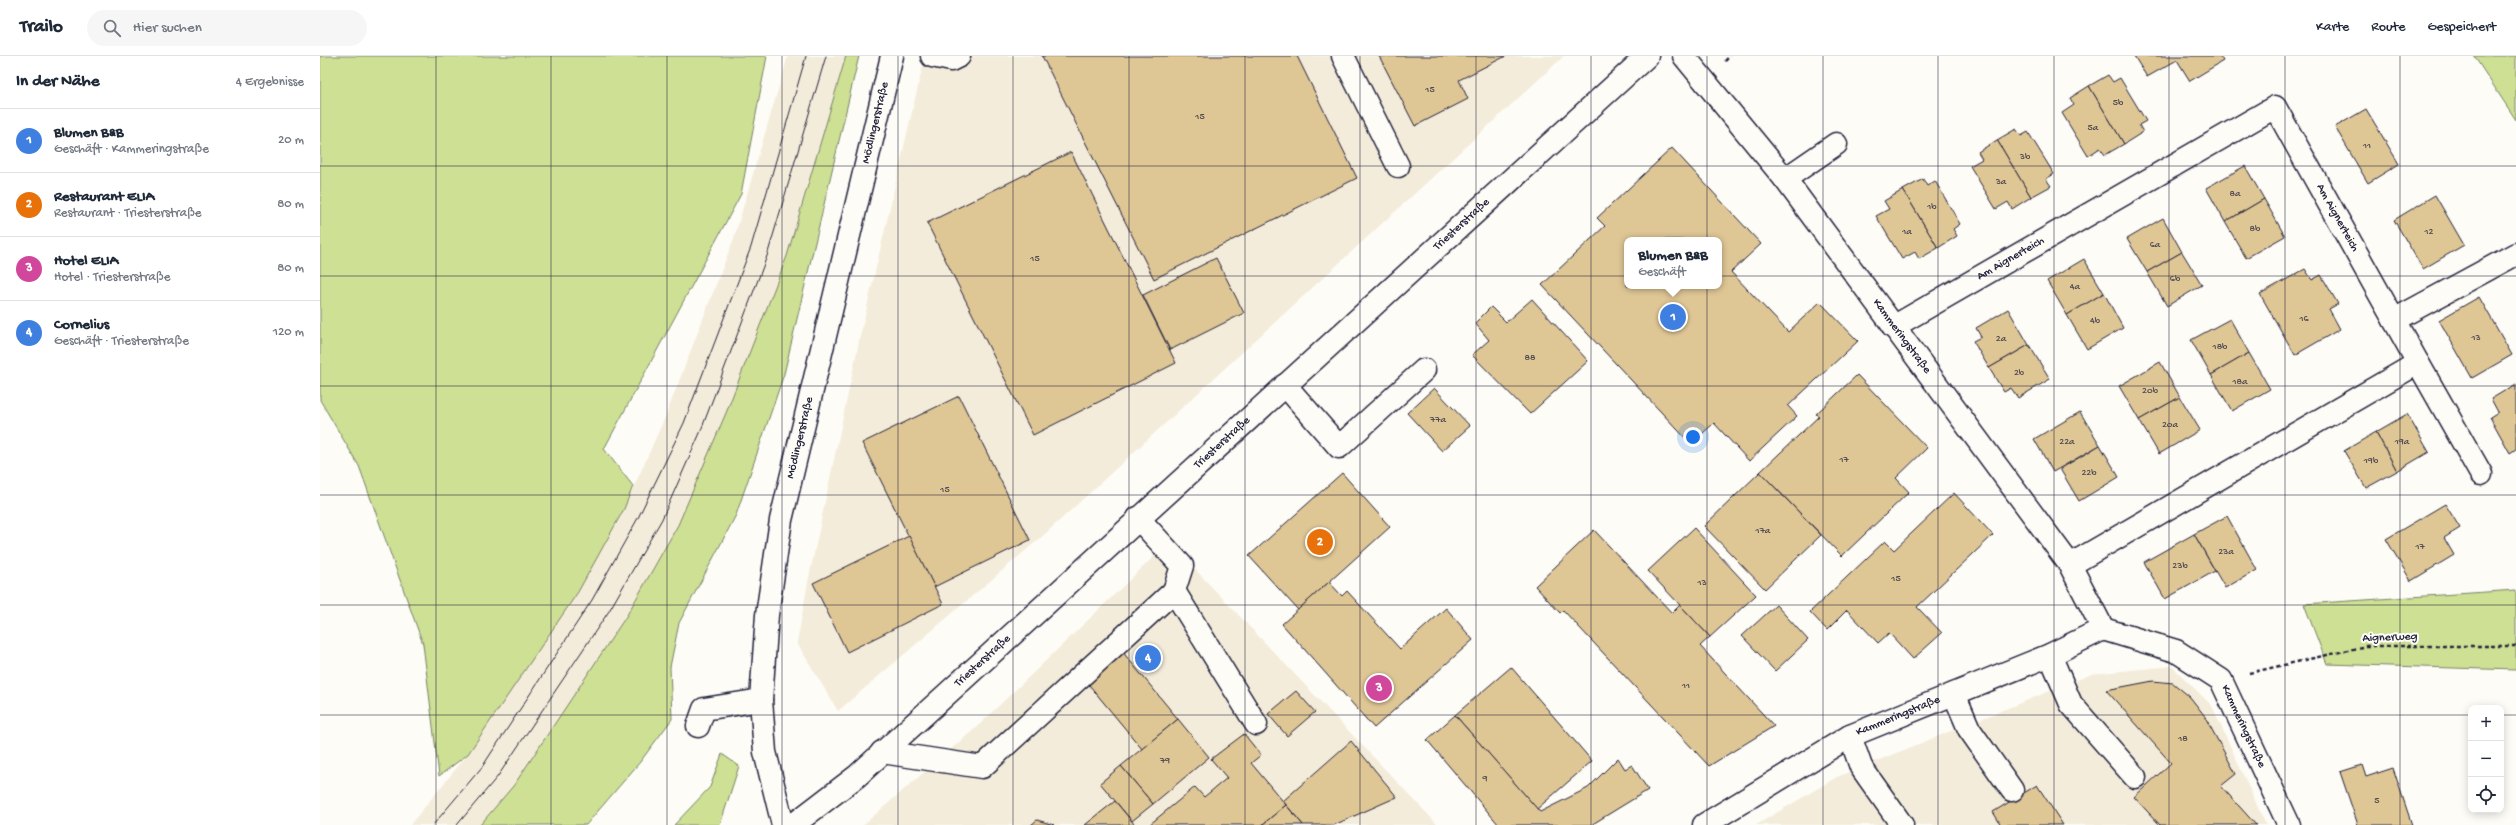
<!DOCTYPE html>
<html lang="de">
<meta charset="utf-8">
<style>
body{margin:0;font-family:"Gochi Hand",sans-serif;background:#f6f6f7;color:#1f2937}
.controls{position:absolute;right:12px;bottom:12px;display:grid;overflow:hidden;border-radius:8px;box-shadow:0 2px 10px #0003}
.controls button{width:36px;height:36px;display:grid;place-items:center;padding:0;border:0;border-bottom:1px solid #e0e1e3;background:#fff;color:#1f2937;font:20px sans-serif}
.you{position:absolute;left:1373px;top:381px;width:14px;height:14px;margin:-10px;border:3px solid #fff;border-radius:50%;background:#1a73e8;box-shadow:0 0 0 6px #1a73e833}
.badge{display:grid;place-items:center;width:26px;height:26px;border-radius:50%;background:#db2777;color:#fff;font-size:13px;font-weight:700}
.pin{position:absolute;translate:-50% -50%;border:2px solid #fff;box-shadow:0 1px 4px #0006}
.popup{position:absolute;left:1304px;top:181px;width:98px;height:52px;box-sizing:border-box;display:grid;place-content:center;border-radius:8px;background:#fff;filter:drop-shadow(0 1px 3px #0005);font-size:13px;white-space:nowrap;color:#747a83}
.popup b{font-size:15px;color:#1f2937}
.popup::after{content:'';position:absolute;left:50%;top:100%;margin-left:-8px;border:8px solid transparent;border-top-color:#fff}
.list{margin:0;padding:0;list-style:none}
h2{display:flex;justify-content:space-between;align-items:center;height:52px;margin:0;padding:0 16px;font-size:17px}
h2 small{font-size:13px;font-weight:400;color:#747a83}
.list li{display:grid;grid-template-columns:26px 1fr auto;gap:12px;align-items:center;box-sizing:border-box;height:64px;padding:0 16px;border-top:1px solid #e0e1e3}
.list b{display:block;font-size:15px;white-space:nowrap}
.list p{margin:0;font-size:13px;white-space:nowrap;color:#747a83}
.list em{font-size:13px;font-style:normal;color:#747a83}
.icon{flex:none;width:22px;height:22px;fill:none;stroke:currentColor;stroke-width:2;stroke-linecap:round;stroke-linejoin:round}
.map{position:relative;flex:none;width:2196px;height:769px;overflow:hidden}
header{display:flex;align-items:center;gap:24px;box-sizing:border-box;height:56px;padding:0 20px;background:#fff;border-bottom:1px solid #e0e1e3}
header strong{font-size:19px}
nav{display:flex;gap:22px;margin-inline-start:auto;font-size:14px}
.search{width:280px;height:36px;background:#f6f6f7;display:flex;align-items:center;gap:10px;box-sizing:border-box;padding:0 14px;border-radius:22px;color:#747a83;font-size:15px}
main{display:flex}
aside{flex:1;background:#fff}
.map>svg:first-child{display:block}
.built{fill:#f4ecda}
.green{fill:#cde094;stroke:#788168}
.building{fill:#dfc695;stroke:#22223b;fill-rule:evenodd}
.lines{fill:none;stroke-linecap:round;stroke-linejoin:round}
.minor-casing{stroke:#22223b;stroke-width:25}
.major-casing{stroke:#22223b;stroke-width:25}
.path{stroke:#22223b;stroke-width:2.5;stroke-dasharray:4 3;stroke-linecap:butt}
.minor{stroke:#fdfcf7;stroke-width:22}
.major{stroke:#fdfcf7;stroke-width:22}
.tram{stroke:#22223b;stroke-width:1}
.grid{fill:none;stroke:#22223b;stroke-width:1;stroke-opacity:0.55}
.labels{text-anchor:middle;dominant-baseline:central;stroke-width:4;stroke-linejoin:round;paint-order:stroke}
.number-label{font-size:10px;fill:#514b52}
.street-label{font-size:12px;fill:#22223b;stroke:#fdfcf7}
</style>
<header>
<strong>Trailo</strong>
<div class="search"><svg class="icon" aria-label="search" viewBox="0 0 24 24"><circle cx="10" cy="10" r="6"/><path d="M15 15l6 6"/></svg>Hier suchen</div>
<nav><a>Karte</a><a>Route</a><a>Gespeichert</a></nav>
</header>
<main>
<aside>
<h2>In der Nähe<small>4 Ergebnisse</small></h2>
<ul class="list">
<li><span class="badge" style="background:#3f7fe0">1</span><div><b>Blumen B&amp;B</b><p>Geschäft · Kammeringstraße</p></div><em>20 m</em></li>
<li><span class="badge" style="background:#e8710a">2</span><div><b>Restaurant ELIA</b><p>Restaurant · Triesterstraße</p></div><em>80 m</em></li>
<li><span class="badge" style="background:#d1479c">3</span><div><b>Hotel ELIA</b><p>Hotel · Triesterstraße</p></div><em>80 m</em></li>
<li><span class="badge" style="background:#3f7fe0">4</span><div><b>Cornelius</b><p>Geschäft · Triesterstraße</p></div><em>120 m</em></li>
</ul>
</aside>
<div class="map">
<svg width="2196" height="769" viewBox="0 0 2196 769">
<rect width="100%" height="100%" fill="#fdfcf7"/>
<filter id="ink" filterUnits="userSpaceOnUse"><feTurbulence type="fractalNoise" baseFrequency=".025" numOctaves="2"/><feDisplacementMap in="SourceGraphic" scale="8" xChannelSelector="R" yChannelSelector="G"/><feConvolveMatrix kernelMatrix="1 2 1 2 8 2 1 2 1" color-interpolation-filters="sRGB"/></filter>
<g filter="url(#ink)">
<!-- built -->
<g class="built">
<path d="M468 0H526L467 200 406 357 358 469 307 559 194 729 160 769H90L148 698 258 536 304 453 346 359 414 182Z"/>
<path d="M605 0H1244L725 478 518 655 477 587 488 526 540 281Z"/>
<path d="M849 486 1118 769H543L659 669Z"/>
<path d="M1852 610 1892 650 1946 769H1436L1517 721 1772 618Z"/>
</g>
<!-- green -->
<g class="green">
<path d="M0 0H447L421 138 284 393 313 430 304 453 258 536 148 698 119 720 103 588 39 410 0 344Z"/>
<path d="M526 0H539L464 318 416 459 359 567 350 611 352 663 320 706 266 769H160L194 729 307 559 358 469 406 357 467 200Z"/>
<path d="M2154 0H2196V64Z"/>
<path d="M2196 534V614L2007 608 1984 548Z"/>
<path d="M402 698 419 710 400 769H354L390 731Z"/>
</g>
<!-- building -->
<g class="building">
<path d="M722 0H977L1037 122 834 223Z"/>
<path d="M1059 0H1186L1139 24 1148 43 1095 70Z"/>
<path d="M1814 0H1900L1903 5 1870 25 1857 4 1827 21Z"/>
<path d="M1788 19 1793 26 1800 22 1826 65 1819 69 1823 76 1804 88 1769 30Z"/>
<path d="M1769 30 1804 88 1785 99 1780 92 1768 100 1742 57 1754 49 1750 42Z"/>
<path d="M2046 53 2079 108 2048 127 2015 71Z"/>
<path d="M1696 73 1701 80 1708 76 1734 118 1726 123 1731 130 1711 141 1677 84Z"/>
<path d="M1677 84 1711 141 1692 153 1688 146 1676 153 1650 110 1662 103 1658 96Z"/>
<path d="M1352 92 1441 188 1411 216 1468 276 1500 246 1538 285 1468 350 1477 360 1429 405 1394 367 1371 388 1222 229 1285 170 1277 162ZM1307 184H1399V230H1307Z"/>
<path d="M751 96 856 307 713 379 607 167Z"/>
<path d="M1925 110 1944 143 1905 166 1886 132Z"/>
<path d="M1603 123 1607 130 1615 125 1640 168 1633 173 1637 180 1618 192 1583 134Z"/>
<path d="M1583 134 1618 192 1599 203 1595 196 1582 203 1556 160 1569 153 1564 145Z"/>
<path d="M2115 139 2144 189 2103 213 2074 164Z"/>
<path d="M1944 143 1965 180 1926 202 1905 166Z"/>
<path d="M1843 162 1862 196 1827 216 1807 183Z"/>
<path d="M1862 196 1882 229 1847 250 1827 216Z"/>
<path d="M896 202 924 257 850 294 823 239Z"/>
<path d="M1764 203 1784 237 1747 259 1727 225Z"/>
<path d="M1985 213 1992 224 2001 219 2018 248 2009 253 2020 273 1975 299 1940 238Z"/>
<path d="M1784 237 1803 272 1767 293 1747 259Z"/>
<path d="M2159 241 2192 299 2152 322 2119 264Z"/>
<path d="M1212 243 1268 305 1210 358 1152 299 1169 284 1155 267 1171 251 1186 266Z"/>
<path d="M1688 253 1709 289 1669 312 1653 285 1661 281 1656 272Z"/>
<path d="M1910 263 1929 297 1891 319 1871 284Z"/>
<path d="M1709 289 1730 323 1698 342 1691 332 1684 336 1669 312Z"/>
<path d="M1929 297 1950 333 1912 355 1891 319Z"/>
<path d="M1840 306 1860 341 1819 364 1799 330Z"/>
<path d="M1537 319 1607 392 1576 422 1589 436 1522 500 1440 416 1499 360 1496 358Z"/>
<path d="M2196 328V393L2190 397 2170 361 2178 356 2171 343Z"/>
<path d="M1114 332 1150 370 1122 395 1087 357Z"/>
<path d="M639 340 710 484 614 531 542 387Z"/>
<path d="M1860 341 1880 374 1839 398 1819 364Z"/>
<path d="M1760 356 1780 389 1733 416 1714 383Z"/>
<path d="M2087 358 2109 396 2077 415 2056 376Z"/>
<path d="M2056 376 2077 415 2046 432 2024 395Z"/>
<path d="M1780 389 1799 421 1759 445 1740 413Z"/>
<path d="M1440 416 1501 479 1445 533 1384 470Z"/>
<path d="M1022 417 1070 471 978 554 929 500Z"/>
<path d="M1634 437 1673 479 1597 551 1622 577 1593 603 1569 577 1558 587 1527 554 1507 574 1490 556 1565 485 1574 494Z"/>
<path d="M2125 448 2140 472 2124 482 2134 499 2091 525 2066 483Z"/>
<path d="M1907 460 1937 514 1905 532 1874 478Z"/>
<path d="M1374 472 1436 539 1390 581 1328 515Z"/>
<path d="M1274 474 1352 557 1360 549 1390 581 1380 590 1454 670 1389 710 1243 554 1240 557 1215 530Z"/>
<path d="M1874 478 1895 515 1845 543 1824 506Z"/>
<path d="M589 480 623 548 527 596 493 527Z"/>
<path d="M1009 526 1022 540 1027 535 1080 593 1126 552 1153 584 1054 672 962 568Z"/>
<path d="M1456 549 1488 584 1455 615 1422 580Z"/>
<path d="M801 594 858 663 822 693 765 624Z"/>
<path d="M1191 611 1272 705 1217 753 1135 659Z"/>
<path d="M1833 625 1853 627 1870 641 1884 659 1916 718 1901 730 1936 769H1840L1814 741 1851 707 1786 634Z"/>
<path d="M976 635 995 656 967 680 948 658Z"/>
<path d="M1135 659 1220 756 1268 732 1298 702 1305 713 1312 709 1328 734 1271 769H1179L1107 684Z"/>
<path d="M858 663 889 701 833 748 801 710Z"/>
<path d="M924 678 941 699 931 707 966 749 942 769H829L875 731 884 741 907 722 891 703Z"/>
<path d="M1031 685 1077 741 1014 769H983L963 745Z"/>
<path d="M2042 709 2046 721 2073 712 2092 769H2038L2020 716Z"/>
<path d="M801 710 833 748 812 765 780 727Z"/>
<path d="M1717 729 1743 769H1681L1673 756Z"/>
<path d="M795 745 815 769H765Z"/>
<path d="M966 749 983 769H942Z"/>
<path d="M717 764 734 769H711Z"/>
</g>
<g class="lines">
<!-- minor casing -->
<g class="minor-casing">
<g id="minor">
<path d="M612 0 631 4 639 0"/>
<path d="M1023 0 1078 110"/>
<path id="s1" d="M1364 0 1465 123 1750 509 1783 573"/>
<path d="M1465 123 1516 88"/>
<path d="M2074 264 2196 198"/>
<path id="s2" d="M1573 271 1955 51 2098 307 1750 509"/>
<path d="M2098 307 2161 418"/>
<path d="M965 329 1019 391 1104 314"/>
<path d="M818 462 862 510 854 535 936 668"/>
<path d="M1730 599 1751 648 1815 721"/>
<path d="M1634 638 1649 673 1692 734"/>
<path d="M378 670 384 653 441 644"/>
<path d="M1530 680 1541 711 1582 769"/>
<path d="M562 696 662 711 854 535"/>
<path id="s3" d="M463 769 445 696 441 644 447 559 461 464 572 0"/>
<path id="s4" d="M1384 769 1530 680 1730 599 1783 573 1856 595 1901 624 1969 769"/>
</g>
</g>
<!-- major casing -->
<g class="major-casing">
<g id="major">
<path id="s5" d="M473 769 537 720 1327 0"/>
</g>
</g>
<!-- path -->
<g class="path">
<path d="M1405 5 1410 0"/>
<path d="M1929 617 2046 590H2196"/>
</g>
<!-- minor -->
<use href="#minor" class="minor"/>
<!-- major -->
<use href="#major" class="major"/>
<!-- tram -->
<g class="tram">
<path d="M113 769 162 711 272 544 318 462 364 367 431 191 486 0"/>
<path d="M137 769 178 720 289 555 342 463 380 377 447 200 506 0"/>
</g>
</g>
</g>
<!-- grid -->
<path class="grid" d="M116 0V769M231 0V769M347 0V769M462 0V769M578 0V769M693 0V769M809 0V769M925 0V769M1040 0V769M1156 0V769M1271 0V769M1387 0V769M1503 0V769M1618 0V769M1734 0V769M1849 0V769M1965 0V769M2080 0V769M0 110H2196M0 220H2196M0 330H2196M0 439H2196M0 549H2196M0 659H2151M2181 659H2196"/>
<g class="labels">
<!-- number labels -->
<g class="number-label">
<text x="1110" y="34">15</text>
<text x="1798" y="47">5b</text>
<text x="880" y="61">15</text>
<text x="1773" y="72">5a</text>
<text x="2047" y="90">11</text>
<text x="1705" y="101">3b</text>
<text x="1681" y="126">3a</text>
<text x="1915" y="138">8a</text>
<text x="1612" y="151">1b</text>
<text x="1935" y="173">8b</text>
<text x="1587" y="176">1a</text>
<text x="2109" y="176">12</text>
<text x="1835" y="189">6a</text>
<text x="715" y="203">15</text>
<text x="1855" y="223">6b</text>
<text x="1755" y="231">4a</text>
<text x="1984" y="263">16</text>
<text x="1775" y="265">4b</text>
<text x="2156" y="282">13</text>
<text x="1681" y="283">2a</text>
<text x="1900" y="291">18b</text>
<text x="1210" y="302">88</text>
<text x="1699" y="317">2b</text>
<text x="1920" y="326">18a</text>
<text x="1830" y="335">20b</text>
<text x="1118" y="364">77a</text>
<text x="1850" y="369">20a</text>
<text x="1747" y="386">22a</text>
<text x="2082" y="386">19a</text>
<text x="1524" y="404">17</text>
<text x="2051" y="405">19b</text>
<text x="1769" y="417">22b</text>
<text x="625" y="434">15</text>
<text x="1443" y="475">17a</text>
<text x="2100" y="491">17</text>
<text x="1906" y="496">23a</text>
<text x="1860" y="510">23b</text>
<text x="1576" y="523">15</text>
<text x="1382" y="527">13</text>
<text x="1366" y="630">11</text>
<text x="1863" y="683">18</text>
<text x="845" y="705">79</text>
<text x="1165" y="723">9</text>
<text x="2057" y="745">5</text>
</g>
<!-- street labels -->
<g class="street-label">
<text stroke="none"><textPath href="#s3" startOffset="717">Mödlingerstraße</textPath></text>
<text stroke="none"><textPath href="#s2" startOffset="568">Am Aignerteich</textPath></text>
<text stroke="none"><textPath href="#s5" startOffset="899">Triesterstraße</textPath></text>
<text stroke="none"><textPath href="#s2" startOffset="136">Am Aignerteich</textPath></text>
<text stroke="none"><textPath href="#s1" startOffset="355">Kammeringstraße</textPath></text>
<text stroke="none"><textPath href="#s3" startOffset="393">Mödlingerstraße</textPath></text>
<text stroke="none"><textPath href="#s5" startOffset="575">Triesterstraße</textPath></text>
<text transform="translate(2070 582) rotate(-2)">Aignerweg</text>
<text stroke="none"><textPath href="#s5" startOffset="251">Triesterstraße</textPath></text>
<text stroke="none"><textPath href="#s4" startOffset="223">Kammeringstraße</textPath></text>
<text stroke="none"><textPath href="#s4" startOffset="627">Kammeringstraße</textPath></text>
</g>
</g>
</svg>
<div class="controls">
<button>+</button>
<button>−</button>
<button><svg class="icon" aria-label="locate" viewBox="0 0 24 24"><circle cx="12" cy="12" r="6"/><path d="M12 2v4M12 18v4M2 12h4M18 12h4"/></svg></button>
</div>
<div class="you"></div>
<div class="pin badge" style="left:1353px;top:261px;background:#3f7fe0">1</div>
<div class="popup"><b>Blumen B&amp;B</b>Geschäft</div>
<div class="pin badge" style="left:1000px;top:486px;background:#e8710a">2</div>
<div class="pin badge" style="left:1059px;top:632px;background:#d1479c">3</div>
<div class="pin badge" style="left:828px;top:602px;background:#3f7fe0">4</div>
</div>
</main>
